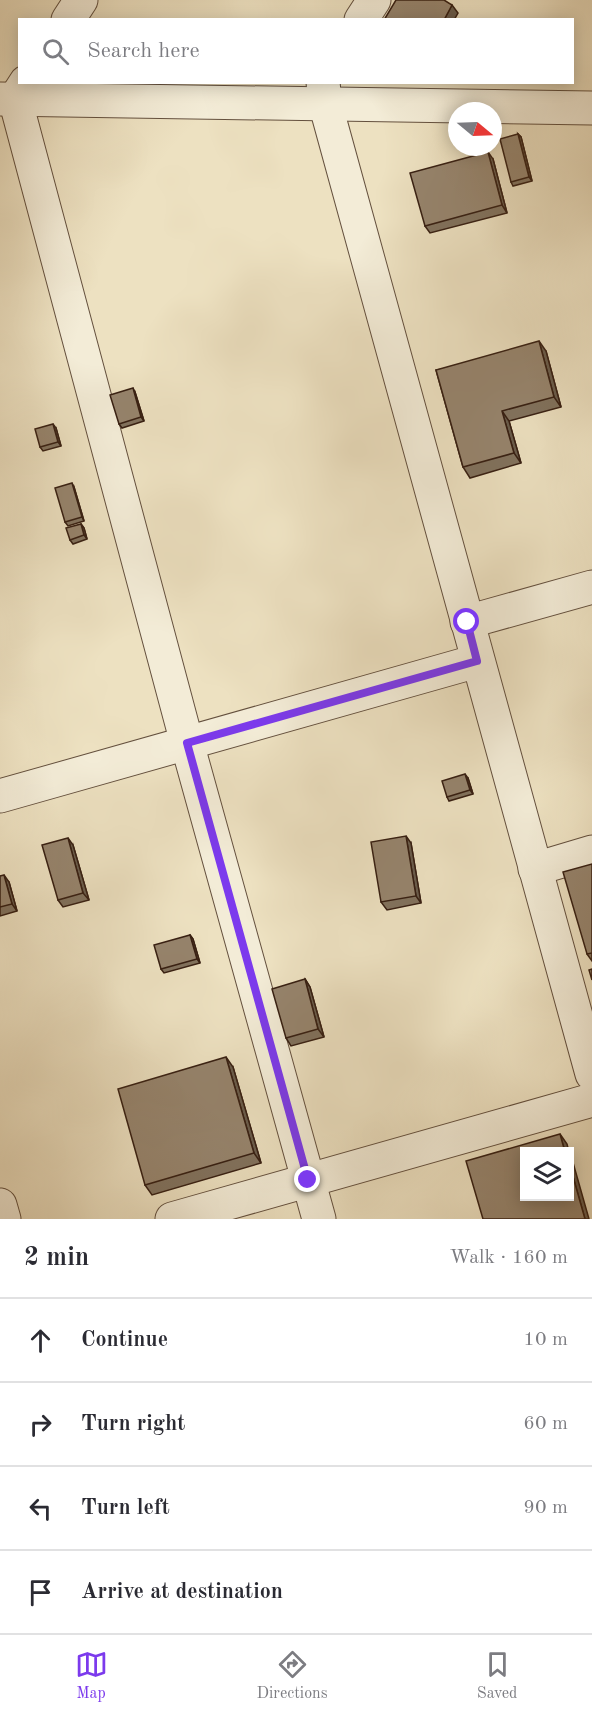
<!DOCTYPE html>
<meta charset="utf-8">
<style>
body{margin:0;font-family:"Old Standard TT",serif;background:#f7f7f7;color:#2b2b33}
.controls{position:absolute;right:18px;bottom:18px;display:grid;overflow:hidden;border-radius:0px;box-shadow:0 3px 15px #0003}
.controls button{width:54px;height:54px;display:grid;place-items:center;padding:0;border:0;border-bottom:2px solid #e1e1e2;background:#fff;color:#2b2b33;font:30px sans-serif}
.compass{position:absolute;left:448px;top:102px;width:54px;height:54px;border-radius:50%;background:#fff;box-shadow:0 3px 15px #0003;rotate:109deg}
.stop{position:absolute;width:18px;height:18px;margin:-14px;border:4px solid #7c3aed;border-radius:50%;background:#fff}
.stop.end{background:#7c3aed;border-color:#fff;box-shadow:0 2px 6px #0008}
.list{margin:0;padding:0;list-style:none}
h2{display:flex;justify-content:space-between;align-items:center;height:78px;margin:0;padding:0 24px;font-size:26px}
h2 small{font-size:20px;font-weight:400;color:#7c7c81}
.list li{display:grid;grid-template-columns:39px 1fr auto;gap:18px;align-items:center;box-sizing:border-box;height:84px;padding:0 24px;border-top:2px solid #e1e1e2}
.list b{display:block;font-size:22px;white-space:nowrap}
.list em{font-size:20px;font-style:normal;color:#7c7c81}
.icon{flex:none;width:33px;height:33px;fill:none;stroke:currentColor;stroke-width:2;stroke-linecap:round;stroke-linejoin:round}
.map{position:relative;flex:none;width:592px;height:1219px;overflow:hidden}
.search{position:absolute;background:#fff;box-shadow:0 3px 15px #0003;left:18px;right:18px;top:18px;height:66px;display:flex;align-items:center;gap:15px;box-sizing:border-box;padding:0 21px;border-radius:0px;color:#7c7c81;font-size:22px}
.sheet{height:414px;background:#fff}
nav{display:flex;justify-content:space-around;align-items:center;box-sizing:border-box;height:84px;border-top:2px solid #e1e1e2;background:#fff;font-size:16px;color:#7c7c81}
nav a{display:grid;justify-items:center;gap:3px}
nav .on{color:#7c3aed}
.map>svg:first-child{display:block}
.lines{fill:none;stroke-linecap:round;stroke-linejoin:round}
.minor-casing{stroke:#64503e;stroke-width:35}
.minor{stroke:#f3ecd7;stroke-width:33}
.wall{fill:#81725e;stroke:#371f12;stroke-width:1.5}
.shaded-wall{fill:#695c4c;stroke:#371f12;stroke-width:1.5}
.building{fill:#96846d;stroke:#371f12;stroke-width:1.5}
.route{stroke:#7c3aed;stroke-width:8}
</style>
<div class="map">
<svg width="592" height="1219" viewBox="0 0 592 1219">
<rect width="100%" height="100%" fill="#ede1c1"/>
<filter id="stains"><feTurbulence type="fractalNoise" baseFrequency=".00333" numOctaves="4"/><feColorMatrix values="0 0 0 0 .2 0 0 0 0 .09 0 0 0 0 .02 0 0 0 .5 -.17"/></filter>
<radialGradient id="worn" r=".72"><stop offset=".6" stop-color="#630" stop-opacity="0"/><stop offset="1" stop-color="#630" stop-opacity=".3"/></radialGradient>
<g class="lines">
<!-- minor casing -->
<g class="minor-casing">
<g id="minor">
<path d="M68 20 81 0"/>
<path d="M361 20 374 0"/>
<path d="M26 82 15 99 187 743 319 1219"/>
<path d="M323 82 325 103 592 1074"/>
<path d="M0 99 592 108"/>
<path d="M467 622 592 587"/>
<path d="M0 796 477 661"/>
<path d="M535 869 592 852"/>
<path d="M0 1205 4 1219"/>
<path d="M172 1219 592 1100"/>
</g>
</g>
<!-- minor -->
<use href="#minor" class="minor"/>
</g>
<!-- wall -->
<g class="wall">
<path d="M518 134 521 137 532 181 513 186 511 182Z"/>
<path d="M493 159 507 213 430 233 425 226Z"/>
<path d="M546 351 561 407 509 421 521 463 470 478 463 467 436 370Z"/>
<path d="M135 392 144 421 122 428 119 424Z"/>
<path d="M56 428 61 446 43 451 40 447Z"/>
<path d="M74 487 84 521 68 526 65 522Z"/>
<path d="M81 524 84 528 87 539 73 544 70 540Z"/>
<path d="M468 778 473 794 449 801 447 797Z"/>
<path d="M411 843 421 903 387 910 381 902Z"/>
<path d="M73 845 89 900 63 907 58 900Z"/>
<path d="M592 864V961L587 954Z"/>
<path d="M0 876 9 882 17 911 0 916Z"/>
<path d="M190 935 193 939 200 963 164 973 161 969Z"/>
<path d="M305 979 310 987 324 1037 291 1046 286 1038Z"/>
<path d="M233 1067 261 1163 152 1195 145 1185Z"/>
</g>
<!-- shaded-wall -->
<g class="shaded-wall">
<path d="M452 5 458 13 454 20H444Z"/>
<path d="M518 134 521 137 532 181 529 177Z"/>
<path d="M488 152 493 159 507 213 502 205Z"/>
<path d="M539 341 546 351 561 407 554 397Z"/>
<path d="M133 388 135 392 144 421 141 417Z"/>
<path d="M502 411 509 421 521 463 514 453Z"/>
<path d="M53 424 56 428 61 446 58 442Z"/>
<path d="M72 483 74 487 84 521 82 517Z"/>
<path d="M81 524 84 528 87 539 84 535Z"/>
<path d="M465 774 468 778 473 794 470 790Z"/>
<path d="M406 836 411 843 421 903 416 896Z"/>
<path d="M68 838 73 845 89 900 83 893Z"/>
<path d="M4 875 9 882 17 911 12 904Z"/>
<path d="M190 935 193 939 200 963 197 959Z"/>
<path d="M305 979 310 987 324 1037 318 1029Z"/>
<path d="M226 1057 233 1067 261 1163 254 1153Z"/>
<path d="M560 1134 567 1144 569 1152H565Z"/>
<path d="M570 1152 589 1219H585L570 1166Z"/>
</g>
<!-- building -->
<g class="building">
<path d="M396 0H444L452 5 444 20H384Z"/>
<path d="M518 134 529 177 511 182 500 139Z"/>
<path d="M488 152 502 205 425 226 410 173Z"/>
<path d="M539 341 554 397 502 411 514 453 463 467 436 370Z"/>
<path d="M133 388 141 417 119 424 110 395Z"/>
<path d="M53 424 58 442 40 447 35 429Z"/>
<path d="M72 483 82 517 65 522 55 488Z"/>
<path d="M81 524 84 535 70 540 66 528Z"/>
<path d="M465 774 470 790 447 797 442 781Z"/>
<path d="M406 836 416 896 381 902 371 842Z"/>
<path d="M68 838 83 893 58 900 42 845Z"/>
<path d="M592 864V953L587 954 563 872Z"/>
<path d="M4 875 12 904 0 907V876Z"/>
<path d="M190 935 197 959 161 969 154 945Z"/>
<path d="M592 969V980L589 970Z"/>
<path d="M305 979 318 1029 286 1038 272 989Z"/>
<path d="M226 1057 254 1153 145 1185 118 1089Z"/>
<path d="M560 1134 565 1152H525V1197H570V1166L585 1219H483L466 1161Z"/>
</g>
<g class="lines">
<!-- route -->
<path class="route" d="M308 1180 187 743 477 661 467 622"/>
</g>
<rect width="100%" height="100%" filter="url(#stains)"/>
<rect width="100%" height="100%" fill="url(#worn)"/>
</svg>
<div class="controls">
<button><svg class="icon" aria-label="layers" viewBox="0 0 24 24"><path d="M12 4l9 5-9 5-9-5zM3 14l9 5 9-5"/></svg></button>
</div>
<svg class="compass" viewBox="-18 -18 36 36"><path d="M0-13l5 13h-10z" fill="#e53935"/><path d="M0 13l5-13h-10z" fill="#7c7c81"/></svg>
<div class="stop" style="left:467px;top:622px"></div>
<div class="stop end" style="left:308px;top:1180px"></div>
<div class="search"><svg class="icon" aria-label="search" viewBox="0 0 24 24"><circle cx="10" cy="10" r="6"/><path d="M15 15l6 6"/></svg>Search here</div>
</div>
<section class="sheet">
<h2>2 min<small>Walk · 160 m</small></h2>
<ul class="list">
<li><svg class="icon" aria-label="ahead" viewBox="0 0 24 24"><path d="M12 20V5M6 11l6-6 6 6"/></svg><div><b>Continue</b></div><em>10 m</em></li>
<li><svg class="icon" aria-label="right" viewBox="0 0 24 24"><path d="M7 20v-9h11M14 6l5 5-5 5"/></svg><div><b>Turn right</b></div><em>60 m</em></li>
<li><svg class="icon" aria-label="left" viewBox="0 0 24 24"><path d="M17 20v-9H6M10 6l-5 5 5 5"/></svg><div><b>Turn left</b></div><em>90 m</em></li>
<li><svg class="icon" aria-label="arrive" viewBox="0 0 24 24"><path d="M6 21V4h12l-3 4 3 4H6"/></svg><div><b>Arrive at destination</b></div></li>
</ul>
</section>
<nav>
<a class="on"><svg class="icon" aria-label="map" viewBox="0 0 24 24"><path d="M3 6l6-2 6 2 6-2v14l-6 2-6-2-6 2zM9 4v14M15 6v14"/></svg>Map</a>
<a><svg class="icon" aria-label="directions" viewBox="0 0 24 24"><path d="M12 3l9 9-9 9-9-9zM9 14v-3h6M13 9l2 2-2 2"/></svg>Directions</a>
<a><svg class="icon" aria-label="saved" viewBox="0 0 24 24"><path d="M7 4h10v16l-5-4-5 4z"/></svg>Saved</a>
</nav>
